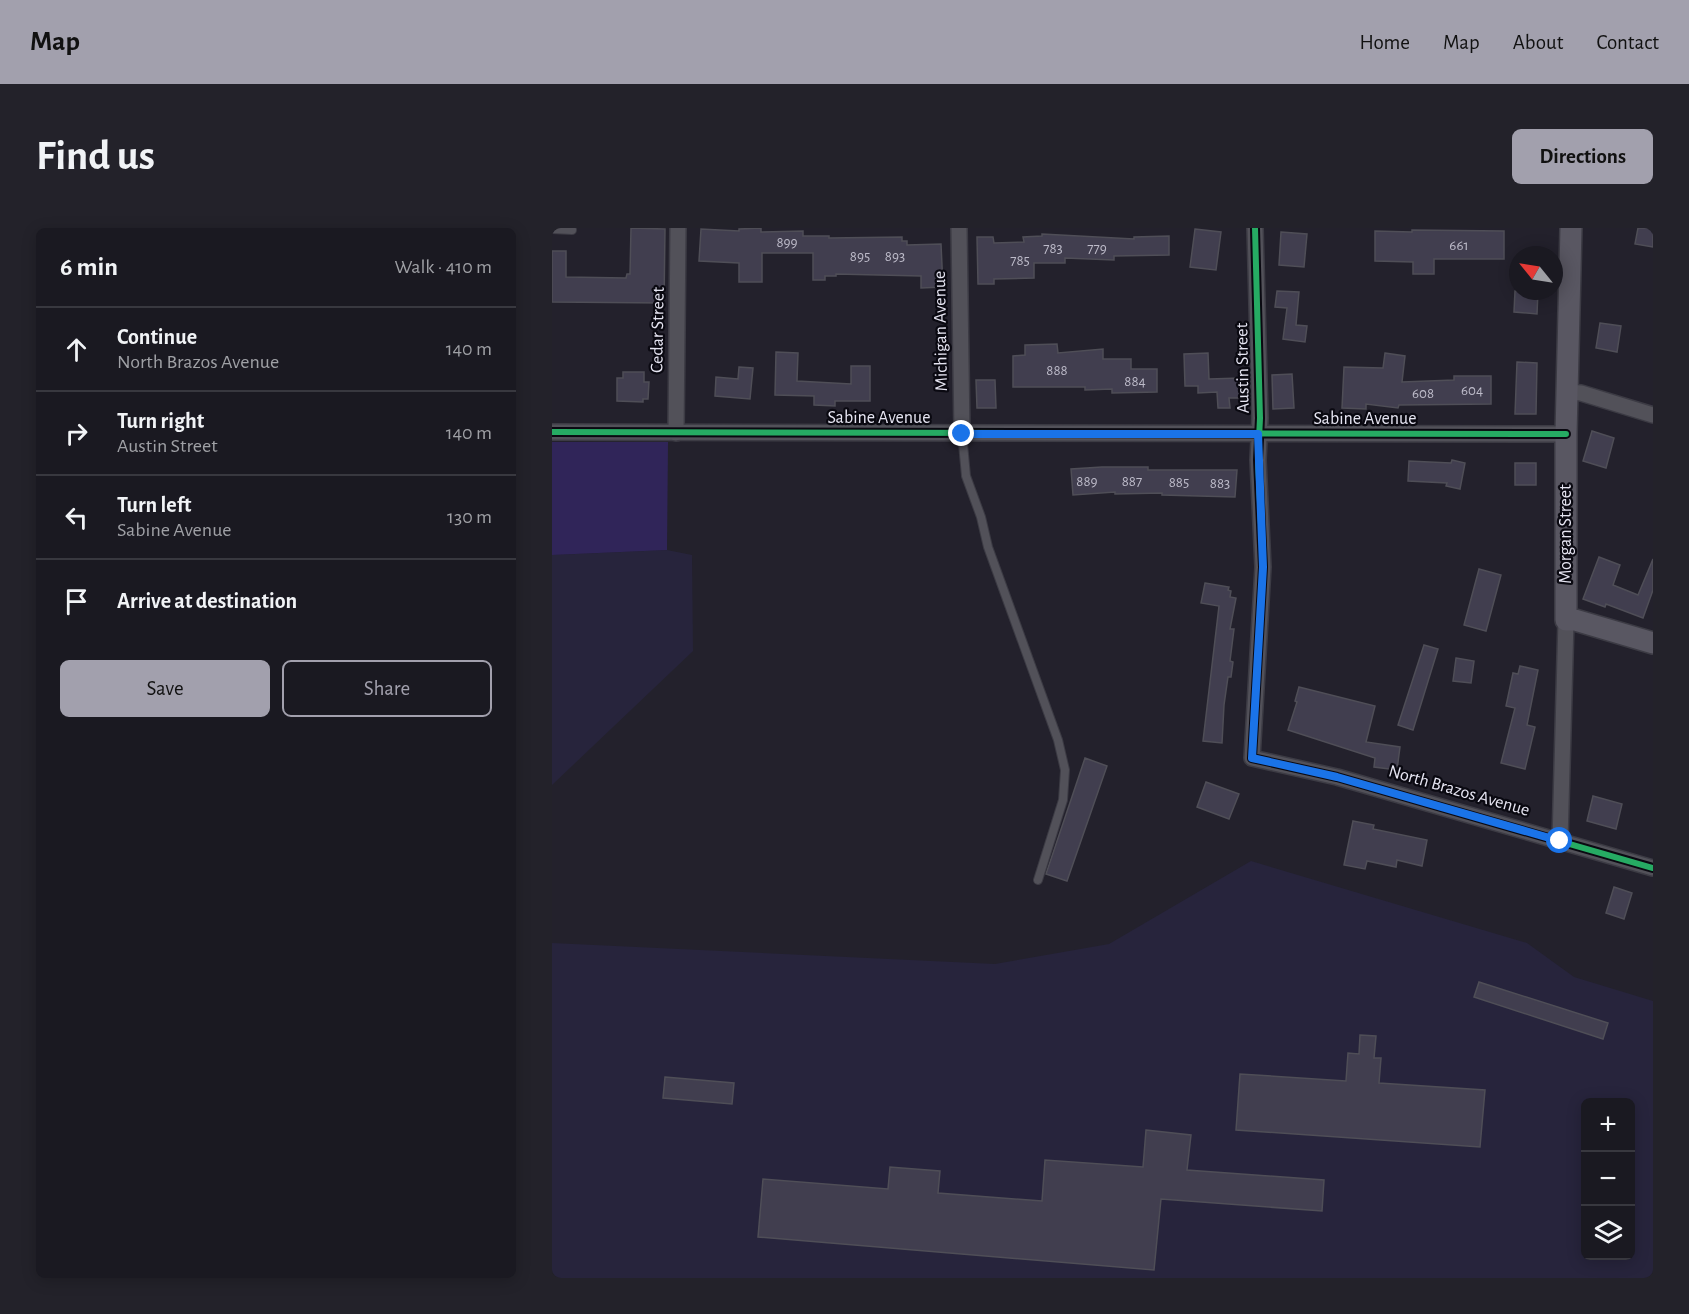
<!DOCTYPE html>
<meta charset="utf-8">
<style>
body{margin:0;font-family:"Alegreya Sans",sans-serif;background:#23222a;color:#f1f3f6}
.controls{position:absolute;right:18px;bottom:18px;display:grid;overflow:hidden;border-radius:9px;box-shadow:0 3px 15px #0003}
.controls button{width:54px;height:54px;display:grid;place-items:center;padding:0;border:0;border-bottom:2px solid #38383f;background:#1a1921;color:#f1f3f6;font:30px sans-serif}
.compass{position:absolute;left:957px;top:18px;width:54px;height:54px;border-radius:50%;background:#1a1921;box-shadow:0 3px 15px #0003;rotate:300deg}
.stop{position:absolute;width:18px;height:18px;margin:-14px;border:4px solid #1a73e8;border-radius:50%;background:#fff}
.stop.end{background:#1a73e8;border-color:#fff;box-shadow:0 2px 6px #0008}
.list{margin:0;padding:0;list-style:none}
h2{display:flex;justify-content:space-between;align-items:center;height:78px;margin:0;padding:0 24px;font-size:26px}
h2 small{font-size:20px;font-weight:400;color:#9fa0a5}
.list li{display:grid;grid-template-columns:39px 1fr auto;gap:18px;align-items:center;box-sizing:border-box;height:84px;padding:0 24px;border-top:2px solid #38383f}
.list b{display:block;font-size:22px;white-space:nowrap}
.list p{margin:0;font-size:20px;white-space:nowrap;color:#9fa0a5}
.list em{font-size:20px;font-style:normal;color:#9fa0a5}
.actions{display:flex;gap:12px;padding:18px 24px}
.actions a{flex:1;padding:14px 0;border:2px solid #a2a0ad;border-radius:9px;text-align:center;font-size:21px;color:#a2a0ad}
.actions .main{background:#a2a0ad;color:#111}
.icon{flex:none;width:33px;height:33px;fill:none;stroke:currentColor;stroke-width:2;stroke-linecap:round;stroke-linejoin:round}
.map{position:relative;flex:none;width:1101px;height:1050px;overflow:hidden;border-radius:9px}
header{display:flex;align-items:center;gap:36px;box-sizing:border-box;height:84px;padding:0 30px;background:#a2a0ad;color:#111}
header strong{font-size:28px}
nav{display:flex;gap:33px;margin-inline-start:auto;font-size:21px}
.intro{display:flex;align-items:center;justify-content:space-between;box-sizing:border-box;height:144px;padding:0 36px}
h1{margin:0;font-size:42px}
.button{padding:15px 27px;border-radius:9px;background:#a2a0ad;color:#111;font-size:21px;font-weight:700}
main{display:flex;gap:36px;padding:0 36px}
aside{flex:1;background:#1a1921;border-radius:9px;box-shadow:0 3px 15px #0003}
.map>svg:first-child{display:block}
.built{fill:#27243c;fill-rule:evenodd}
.green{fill:#302559}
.building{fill:#413e4f;stroke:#4f4e57;stroke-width:1.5}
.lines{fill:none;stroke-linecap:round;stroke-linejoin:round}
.lane-casing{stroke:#3c3b44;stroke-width:10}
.street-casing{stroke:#3c3b44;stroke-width:18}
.secondary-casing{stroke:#3c3b44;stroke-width:24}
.lane{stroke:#525159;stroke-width:8}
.street{stroke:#525159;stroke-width:15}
.secondary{stroke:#595762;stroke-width:21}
.cycleway-casing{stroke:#0a0911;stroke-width:10}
.cycleway{stroke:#26ab63;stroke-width:6}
.route{stroke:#1a73e8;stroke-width:8}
.labels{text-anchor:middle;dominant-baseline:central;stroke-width:4.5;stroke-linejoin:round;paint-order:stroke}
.number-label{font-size:15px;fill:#bdbbc9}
.street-label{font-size:18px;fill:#e6e5f2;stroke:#0a0911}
</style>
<header>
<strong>Map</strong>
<nav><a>Home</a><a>Map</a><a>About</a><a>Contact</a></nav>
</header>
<div class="intro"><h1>Find us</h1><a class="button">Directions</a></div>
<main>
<aside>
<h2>6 min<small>Walk · 410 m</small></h2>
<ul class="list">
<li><svg class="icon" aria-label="ahead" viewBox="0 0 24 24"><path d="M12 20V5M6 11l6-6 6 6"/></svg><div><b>Continue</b><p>North Brazos Avenue</p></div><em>140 m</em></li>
<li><svg class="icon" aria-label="right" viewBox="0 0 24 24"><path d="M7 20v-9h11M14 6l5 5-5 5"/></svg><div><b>Turn right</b><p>Austin Street</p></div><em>140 m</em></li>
<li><svg class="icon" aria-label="left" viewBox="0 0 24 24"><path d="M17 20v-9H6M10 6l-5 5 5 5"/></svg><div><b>Turn left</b><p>Sabine Avenue</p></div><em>130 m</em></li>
<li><svg class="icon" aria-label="arrive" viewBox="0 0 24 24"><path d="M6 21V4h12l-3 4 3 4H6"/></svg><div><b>Arrive at destination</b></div></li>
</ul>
<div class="actions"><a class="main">Save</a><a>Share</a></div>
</aside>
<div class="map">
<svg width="1101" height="1050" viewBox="0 0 1101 1050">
<rect width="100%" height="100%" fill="#23212c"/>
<!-- built -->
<g class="built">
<path d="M115 322 140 327 141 423 0 557V327Z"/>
<path d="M699 633 975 715 1022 749 1101 773V1050H0V715L443 736 557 716ZM1034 874H1078V1028H1034Z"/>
</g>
<!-- green -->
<path class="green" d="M0 214H116L115 322 0 327Z"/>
<!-- building -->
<g class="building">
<path d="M79 0 113 1 112 75 0 74V23H14V49L74 50 75 46H78Z"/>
<path d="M209 0V4L251 3V8H277V10L350 9V13H355V17L389 16 391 59 369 60V48L284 46V48H273V52H261V25H210V54H187V35L147 33 149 1 187 3V1Z"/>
<path d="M1086 0H1101V19L1083 16Z"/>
<path d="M643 1 669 4 664 42 638 39Z"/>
<path d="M860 2 952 3V31H882V46H861V34L823 33V3L860 4Z"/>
<path d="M729 4 755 6 752 39 727 37Z"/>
<path d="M490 6 582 11V9L617 8V27L562 28V32L513 30V35H482V50L442 51V56H426L425 9H441L442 15 472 14 471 9 490 8Z"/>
<path d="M725 63 747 64 744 97 755 98 753 114 731 111 735 80 723 79Z"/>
<path d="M963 63H986L985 86 962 84Z"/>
<path d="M1048 95 1069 98 1065 124 1044 120Z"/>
<path d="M505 116 506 125 551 121V131H579V141H605V164L560 165V161L533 162V159H461V128L473 127V117Z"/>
<path d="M224 124 246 125 245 153 299 156V138H318V173H283V178L262 177V168L223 167Z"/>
<path d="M656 125 657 151 688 150V170H677L678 180H666L665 164 646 165V158H633L632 126Z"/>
<path d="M833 125 853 128 850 154 902 152V148H939V176L847 177 846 180 814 176V181L790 180 792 139 831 140Z"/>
<path d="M965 134 985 135 984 186H963Z"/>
<path d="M187 139 201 140 198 171 163 168 164 149 186 151Z"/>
<path d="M71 144H92V154H97L96 171H91V174L65 173V150H71Z"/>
<path d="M740 146 742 180 721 181 720 147Z"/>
<path d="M424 152H443L444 180H425Z"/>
<path d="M1040 203 1062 210 1054 240 1031 233Z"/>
<path d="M900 232 913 235 908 261 894 258 895 255 856 253 857 233 899 235Z"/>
<rect x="963" y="235" width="21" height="22"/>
<path d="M550 239H596V242H685L683 269 610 267V265L563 266V264L521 267 519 241Z"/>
<path d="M1047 329 1068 337 1061 357 1086 367 1101 331V362L1091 390 1054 376 1053 379 1031 371Z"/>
<path d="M927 341 949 347 934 403 912 397Z"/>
<path d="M653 355 677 359 676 362 679 363 678 369 684 370 678 401H682L678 433 681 434 679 449H676L672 477 670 515 651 513 667 378 649 375Z"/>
<path d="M872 417 886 421 861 502 846 497Z"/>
<path d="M904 430 922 433 919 455 901 453Z"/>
<path d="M968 438 986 442 975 497 983 499 973 541 949 535 963 480 954 478 961 445 966 446Z"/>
<path d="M747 459 823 478 814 514 848 519 845 542 822 539 823 530 736 502 745 474 743 473Z"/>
<path d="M533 530 555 538 515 653 494 646Z"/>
<path d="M654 554 687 566 677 591 645 579Z"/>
<path d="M1041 568 1070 576 1064 601 1035 593Z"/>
<path d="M801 593 822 597 821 601 875 612 870 638 845 632 844 639 815 633 813 641 792 637Z"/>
<path d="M1062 659 1080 665 1072 691 1054 685Z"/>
<path d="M927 754 1056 795 1051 811 922 769Z"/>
<path d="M808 807 824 808 822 830H829L827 855 933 862 928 919 684 902 688 846 794 853 796 825 807 826Z"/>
<path d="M113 849 182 855 180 876 111 870Z"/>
<path d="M594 902 639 907 635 942 772 952 770 983 609 971 602 1042 206 1009 211 951 336 961 338 939 388 943 386 965 490 973 493 932 591 939Z"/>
</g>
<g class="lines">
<!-- lane casing -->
<g class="lane-casing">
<g id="lane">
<path d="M0 1 20 2"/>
<path d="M410 205 414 248 429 289 436 319 506 512 513 542 511 572 486 652"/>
</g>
</g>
<!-- street casing -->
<g class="street-casing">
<g id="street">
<path d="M407 0 410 205"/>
<path d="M703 0 708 190 706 232 711 339 700 530 785 549 1101 640"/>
<path d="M1015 164 1029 165 1101 187"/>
<path d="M0 204 1014 206"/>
<path d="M124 205 126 0"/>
<path d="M1008 613 1014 392"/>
</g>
</g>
<!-- secondary casing -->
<g class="secondary-casing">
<path id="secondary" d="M1019 0 1014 206V392H1023L1101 415"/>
</g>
<!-- lane -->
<use href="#lane" class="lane"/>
<!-- street -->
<use href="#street" class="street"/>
<!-- secondary -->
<use href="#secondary" class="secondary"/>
<!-- cycleway casing -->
<g class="cycleway-casing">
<g id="cycleway">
<path d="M703 0 708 190 706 232 711 339 700 530 785 549 1101 640"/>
<path d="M0 204 1014 206"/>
</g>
</g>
<!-- cycleway -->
<use href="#cycleway" class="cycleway"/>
</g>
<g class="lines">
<!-- route -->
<path class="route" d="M410 206H706L711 339 700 530 785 549 1008 613"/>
</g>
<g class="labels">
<!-- number labels -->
<g class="number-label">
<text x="235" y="14">899</text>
<text x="907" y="17">661</text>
<text x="501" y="20">783</text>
<text x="545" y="20">779</text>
<text x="308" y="28">895</text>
<text x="343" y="28">893</text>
<text x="468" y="32">785</text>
<text x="505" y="142">888</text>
<text x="583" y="153">884</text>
<text x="920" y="162">604</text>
<text x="871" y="165">608</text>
<text x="535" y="253">889</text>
<text x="580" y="253">887</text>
<text x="627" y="254">885</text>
<text x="668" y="255">883</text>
</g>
<!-- street labels -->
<g class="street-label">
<text transform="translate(106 102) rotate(-89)">Cedar Street</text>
<text transform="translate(389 103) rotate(-91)">Michigan Avenue</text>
<text transform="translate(691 140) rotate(-91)">Austin Street</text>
<text x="327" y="190">Sabine Avenue</text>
<text x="813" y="191">Sabine Avenue</text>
<text transform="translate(1014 306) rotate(-90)">Morgan Street</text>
<text transform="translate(907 563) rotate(16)">North Brazos Avenue</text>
</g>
</g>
</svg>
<div class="controls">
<button>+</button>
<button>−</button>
<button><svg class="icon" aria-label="layers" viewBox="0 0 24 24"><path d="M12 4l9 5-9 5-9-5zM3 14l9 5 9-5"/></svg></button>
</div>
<svg class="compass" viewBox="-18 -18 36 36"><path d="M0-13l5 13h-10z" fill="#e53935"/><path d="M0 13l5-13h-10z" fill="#9fa0a5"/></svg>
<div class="stop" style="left:1008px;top:613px"></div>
<div class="stop end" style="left:410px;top:206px"></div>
</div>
</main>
